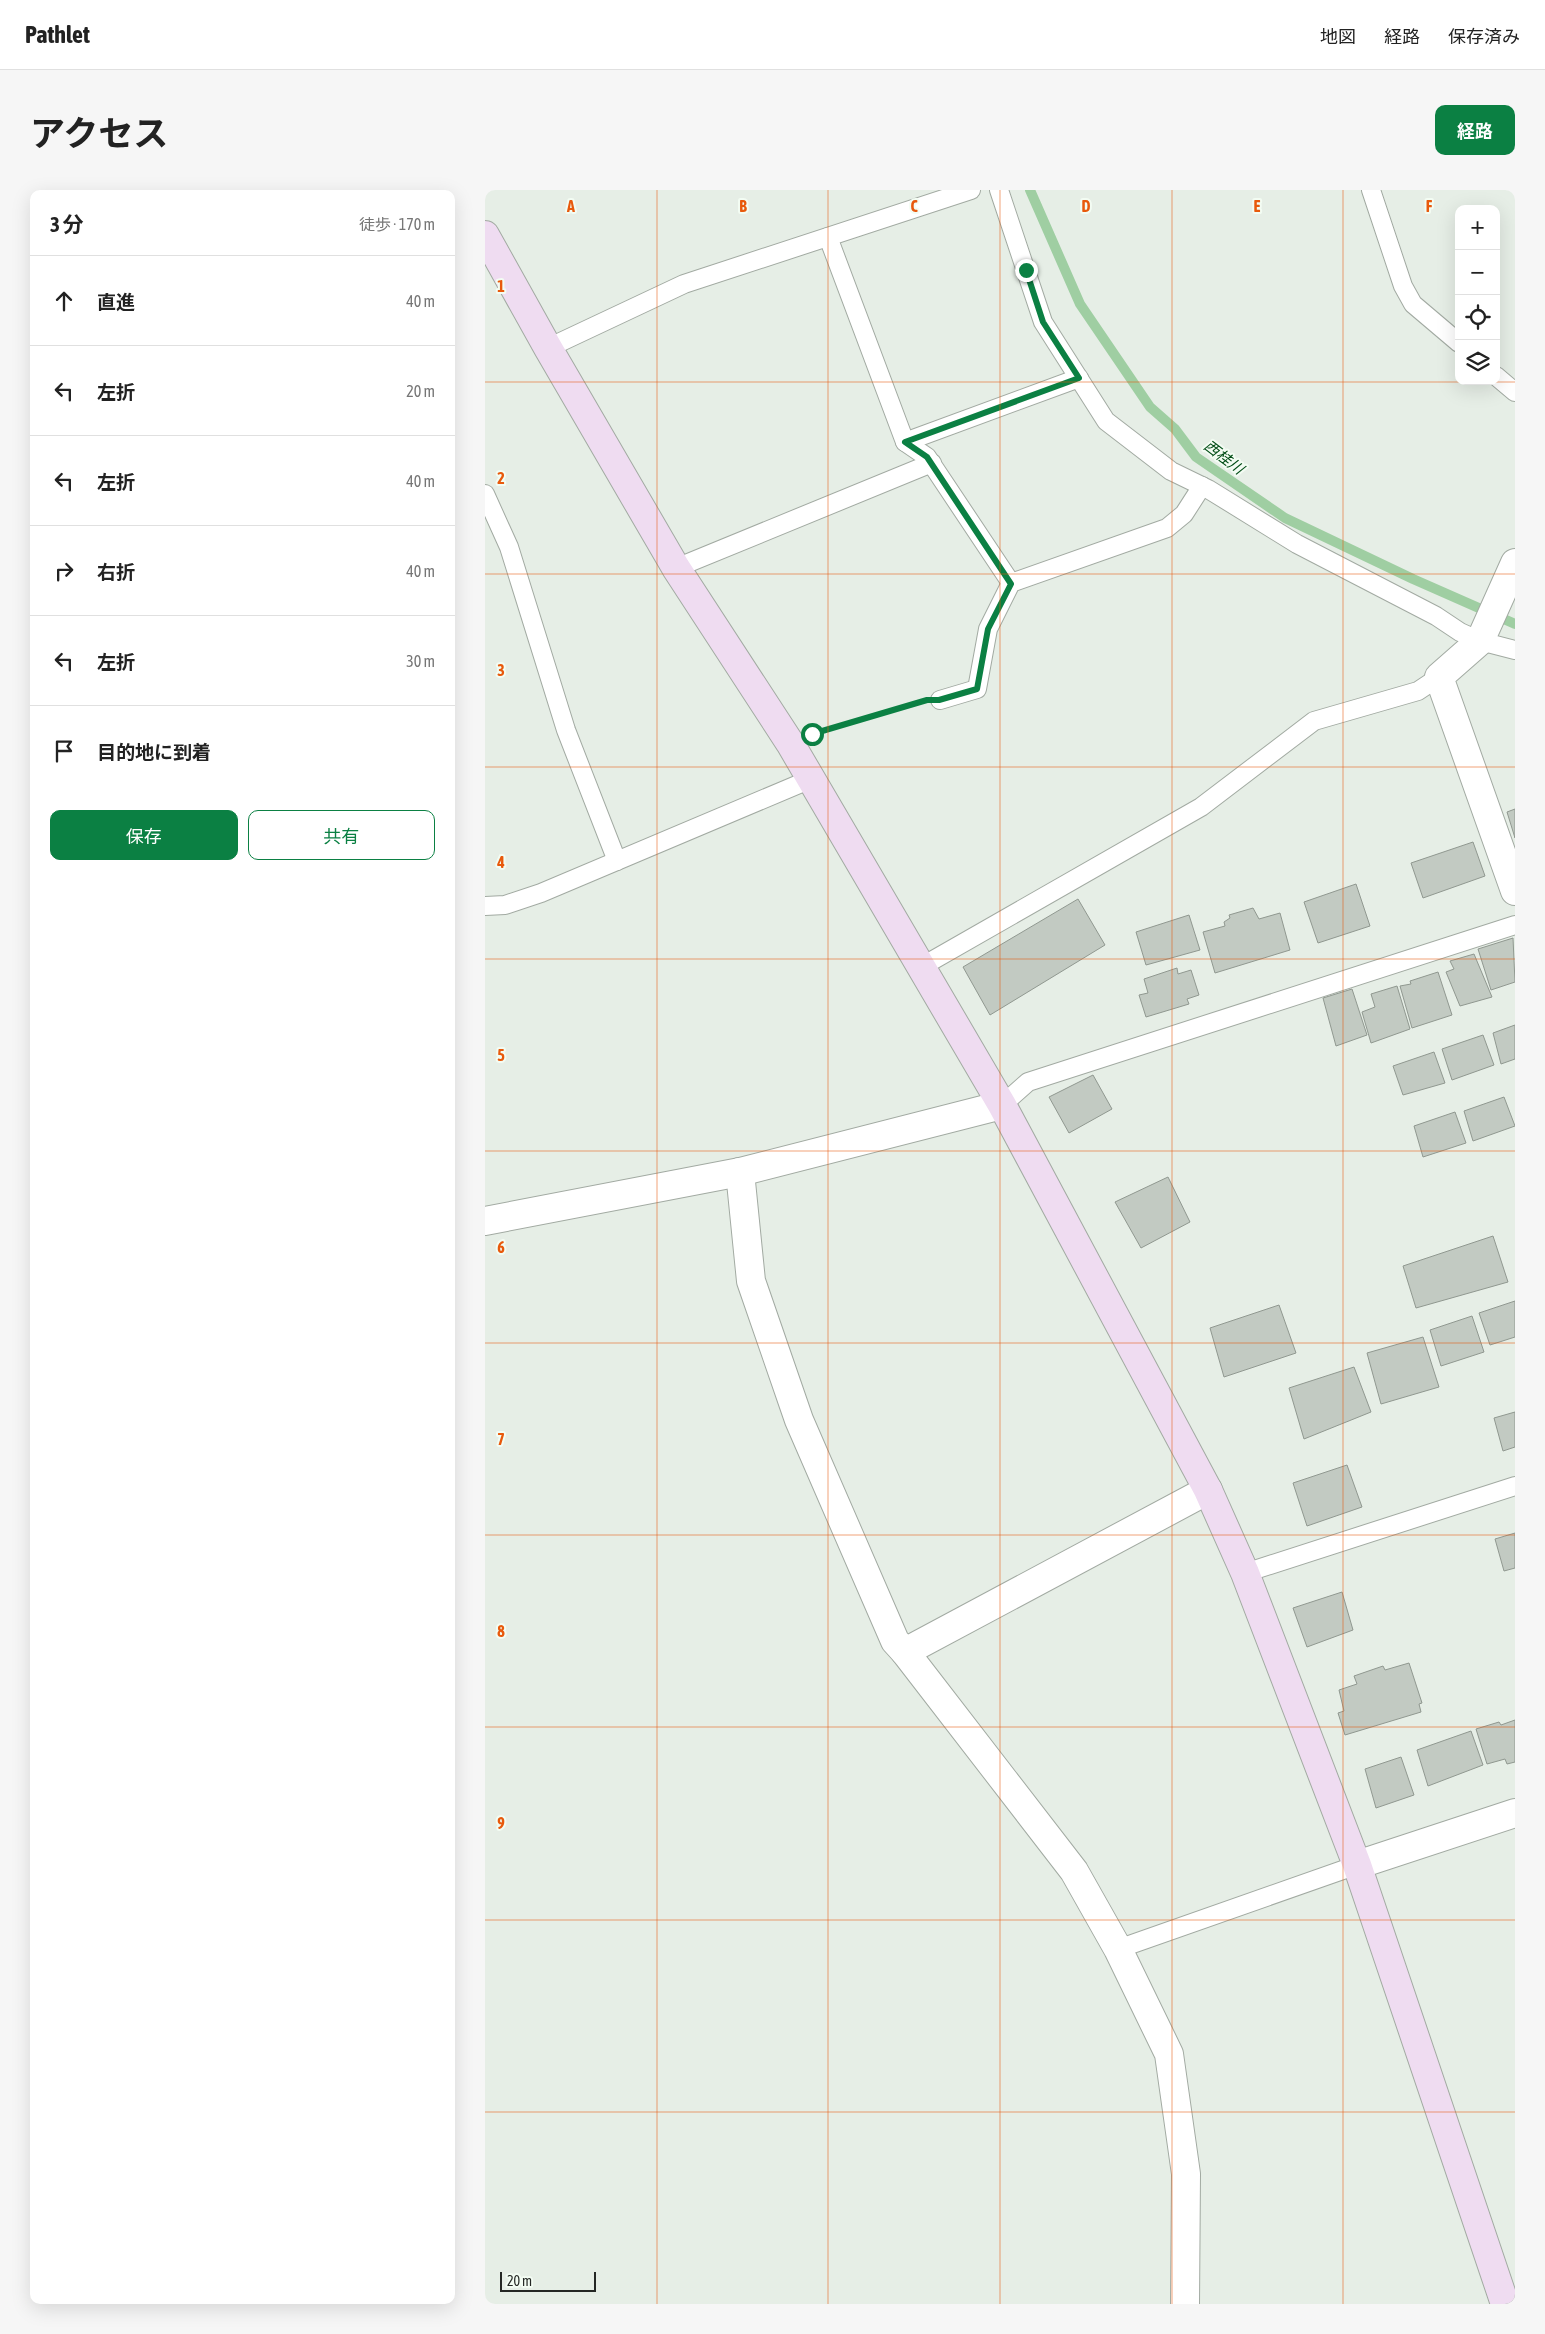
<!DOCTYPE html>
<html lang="ja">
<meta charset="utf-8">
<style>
body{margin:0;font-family:"Asap Condensed","Noto Sans JP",sans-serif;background:#f6f6f6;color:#222}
.controls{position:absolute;right:15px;top:15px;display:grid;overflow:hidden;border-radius:10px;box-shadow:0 5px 20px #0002}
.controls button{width:45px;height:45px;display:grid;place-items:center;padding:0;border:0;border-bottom:1px solid #e0e0e0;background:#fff;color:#222;font:25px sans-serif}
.scale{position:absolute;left:15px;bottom:12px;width:96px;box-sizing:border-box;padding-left:5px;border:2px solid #242724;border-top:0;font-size:14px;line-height:18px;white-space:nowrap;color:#242724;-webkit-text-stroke:4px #f3fcf3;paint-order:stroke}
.stop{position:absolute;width:15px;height:15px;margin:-11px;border:4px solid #0b8043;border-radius:50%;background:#fff}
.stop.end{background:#0b8043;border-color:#fff;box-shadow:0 1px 5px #0008}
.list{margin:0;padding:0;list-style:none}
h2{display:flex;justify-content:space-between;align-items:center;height:65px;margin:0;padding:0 20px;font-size:21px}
h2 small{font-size:16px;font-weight:400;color:#767676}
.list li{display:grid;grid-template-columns:32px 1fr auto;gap:15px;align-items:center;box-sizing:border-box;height:90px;padding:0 20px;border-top:1px solid #e0e0e0}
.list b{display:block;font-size:19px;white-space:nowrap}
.list em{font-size:16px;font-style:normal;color:#767676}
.actions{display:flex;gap:10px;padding:15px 20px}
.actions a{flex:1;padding:11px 0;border:1px solid #0b8043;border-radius:10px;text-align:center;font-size:18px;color:#0b8043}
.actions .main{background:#0b8043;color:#fff}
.icon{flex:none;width:28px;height:28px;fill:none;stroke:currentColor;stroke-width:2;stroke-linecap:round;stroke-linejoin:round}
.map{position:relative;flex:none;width:1030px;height:2114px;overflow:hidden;border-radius:10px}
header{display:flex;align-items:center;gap:30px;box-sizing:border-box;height:70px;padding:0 25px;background:#fff;border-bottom:1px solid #e0e0e0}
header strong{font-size:24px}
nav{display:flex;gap:28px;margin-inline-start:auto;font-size:18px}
.intro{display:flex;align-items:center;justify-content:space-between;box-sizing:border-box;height:120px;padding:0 30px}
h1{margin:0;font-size:35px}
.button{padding:12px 22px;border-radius:10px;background:#0b8043;color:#fff;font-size:18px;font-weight:700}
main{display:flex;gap:30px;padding:0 30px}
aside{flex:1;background:#fff;border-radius:10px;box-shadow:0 5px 20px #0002}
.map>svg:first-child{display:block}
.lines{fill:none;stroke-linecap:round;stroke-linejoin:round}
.stream{stroke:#9fcea2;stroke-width:10}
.building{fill:#c2cac2;stroke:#909890}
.lane-casing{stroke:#a2aaa2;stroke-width:20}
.street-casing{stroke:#a2aaa2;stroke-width:30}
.secondary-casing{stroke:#a2aaa2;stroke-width:30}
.path{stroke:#9fa59f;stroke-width:3;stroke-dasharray:5 2.5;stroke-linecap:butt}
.lane{stroke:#fff;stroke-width:18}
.street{stroke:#fff;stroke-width:28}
.secondary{stroke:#efdcf1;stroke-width:28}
.route{stroke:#0b8043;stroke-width:6}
.grid{fill:none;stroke:#e8590c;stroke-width:1;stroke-opacity:0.55}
.labels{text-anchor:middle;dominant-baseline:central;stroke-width:4;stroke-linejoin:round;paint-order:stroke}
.water-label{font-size:15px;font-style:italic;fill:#004c15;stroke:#f3fcf3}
.grid-label{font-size:16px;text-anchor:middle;font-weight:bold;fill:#e8590c;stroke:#f3fcf3;stroke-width:4;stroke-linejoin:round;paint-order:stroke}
</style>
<header>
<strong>Pathlet</strong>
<nav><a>地図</a><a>経路</a><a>保存済み</a></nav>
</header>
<div class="intro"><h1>アクセス</h1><a class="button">経路</a></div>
<main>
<aside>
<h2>3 分<small>徒歩 · 170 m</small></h2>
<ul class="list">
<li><svg class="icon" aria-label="ahead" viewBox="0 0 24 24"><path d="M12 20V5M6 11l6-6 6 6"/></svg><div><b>直進</b></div><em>40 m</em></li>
<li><svg class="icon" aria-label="left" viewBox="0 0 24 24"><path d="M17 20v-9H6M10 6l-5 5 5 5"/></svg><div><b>左折</b></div><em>20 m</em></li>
<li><svg class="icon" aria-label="left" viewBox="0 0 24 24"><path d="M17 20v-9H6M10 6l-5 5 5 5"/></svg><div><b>左折</b></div><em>40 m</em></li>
<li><svg class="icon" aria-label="right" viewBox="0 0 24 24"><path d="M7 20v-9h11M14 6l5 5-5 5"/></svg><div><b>右折</b></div><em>40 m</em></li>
<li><svg class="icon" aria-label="left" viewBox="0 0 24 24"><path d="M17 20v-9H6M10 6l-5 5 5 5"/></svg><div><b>左折</b></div><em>30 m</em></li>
<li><svg class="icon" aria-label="arrive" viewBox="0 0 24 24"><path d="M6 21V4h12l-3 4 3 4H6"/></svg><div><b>目的地に到着</b></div></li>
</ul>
<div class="actions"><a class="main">保存</a><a>共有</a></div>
</aside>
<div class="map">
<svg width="1030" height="2114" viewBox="0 0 1030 2114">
<rect width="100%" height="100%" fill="#e6eee6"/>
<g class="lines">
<!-- stream -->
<path class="stream" d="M545 0 595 114 665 217 690 239 711 267 800 328 928 389 1030 434"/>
</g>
<!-- building -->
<g class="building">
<path d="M1030 619V648L1022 622Z"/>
<path d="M988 652 1000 686 938 708 926 673Z"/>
<path d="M871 694 885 736 833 753 819 712Z"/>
<path d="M593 709 620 755 505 825 478 777Z"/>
<path d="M768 718 774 729 795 723 805 760 730 783 718 742 740 736 739 732 745 728 744 725Z"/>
<path d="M704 725 715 760 661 775 651 742Z"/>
<path d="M1028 748 1030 792 1006 800 993 759Z"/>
<path d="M989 764 1007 807 975 816 961 782 969 779 965 771Z"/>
<path d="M692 778 693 784 706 780 714 805 702 809 704 814 661 827 654 805 663 803 659 789Z"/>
<path d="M953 782 967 825 927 838 915 796 926 794 925 791Z"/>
<path d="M912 796 925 839 886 853 877 822 890 817 886 804Z"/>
<path d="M867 799 882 845 851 856 838 808Z"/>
<path d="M1030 835V869L1016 874 1008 843Z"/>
<path d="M998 845 1009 875 967 890 957 859Z"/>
<path d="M949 862 960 893 918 905 908 876Z"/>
<path d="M608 885 627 919 584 943 564 907Z"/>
<path d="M1019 907 1030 936 988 951 979 921Z"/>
<path d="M970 922 981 953 938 967 929 936Z"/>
<path d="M683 987 705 1032 656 1058 630 1012Z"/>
<path d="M1008 1046 1023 1092 931 1118 918 1076Z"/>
<path d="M1030 1111V1147L1005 1155 994 1123Z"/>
<path d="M794 1115 811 1163 739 1187 725 1138Z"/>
<path d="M987 1126 999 1162 956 1176 945 1140Z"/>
<path d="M938 1147 954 1197 896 1214 882 1163Z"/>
<path d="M869 1177 886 1222 819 1249 804 1198Z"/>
<path d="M1030 1222V1257L1018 1261 1009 1228Z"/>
<path d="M862 1275 877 1317 822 1336 808 1293Z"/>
<path d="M1030 1343V1378L1019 1381 1010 1349Z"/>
<path d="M857 1402 868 1440 822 1457 808 1418Z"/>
<path d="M924 1473 937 1513 934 1514 936 1522 860 1545 853 1523 859 1521 854 1500 872 1494 869 1486 898 1476 900 1480Z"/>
<path d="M1030 1530V1572L1022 1574 1020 1569 1002 1574 991 1539 1014 1532 1016 1535Z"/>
<path d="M986 1541 998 1575 943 1596 932 1560Z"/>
<path d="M916 1567 929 1605 891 1618 880 1579Z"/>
</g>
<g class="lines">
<!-- lane casing -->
<g class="lane-casing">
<g id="lane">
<path d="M514 0 558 132 621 231 686 281 723 299 812 354 951 426 975 442 995 451 1030 460"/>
<path d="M886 0 918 96 928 114 974 153"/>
<path d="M343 47 420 252 442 267 526 393"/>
<path d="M63 158 199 94 486 0"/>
<path d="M1011 186 1030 202"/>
<path d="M420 252 594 188"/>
<path d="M0 304 24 357 81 540 132 671"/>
<path d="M191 378 447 273"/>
<path d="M455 510 492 499 503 439 526 393 682 338 699 324 717 296"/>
<path d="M0 716 20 715 56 703 326 589"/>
<path d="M436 777 716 617 829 531 933 501 954 487"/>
<path d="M517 915 543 892 1030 735"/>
<path d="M760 1383 1030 1296"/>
<path d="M633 1759 872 1675"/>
</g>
</g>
<!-- street casing -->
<g class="street-casing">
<g id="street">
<path d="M1030 373 995 451 954 487 1030 701"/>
<path d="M255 982 266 1091 314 1230 410 1451 420 1462 723 1300"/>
<path d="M0 1031 255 982 517 915"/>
<path d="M420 1462 589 1681 633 1759 684 1864 701 1984 700 2114"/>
<path d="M872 1675 1030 1623"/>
</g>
</g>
<!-- secondary casing -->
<g class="secondary-casing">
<path id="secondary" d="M0 45 63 158 191 378 305 553 517 915 723 1300 760 1383 872 1675 1020 2114"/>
</g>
<!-- path -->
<path class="path" d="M333 543 432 513"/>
<!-- lane -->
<use href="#lane" class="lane"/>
<!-- street -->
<use href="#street" class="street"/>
<!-- secondary -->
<use href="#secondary" class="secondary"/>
</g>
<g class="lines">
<!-- route -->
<path class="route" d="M327 544 442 510H454L492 499 503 439 526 394 442 267 420 252 594 188 558 132 541 80"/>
</g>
<!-- grid -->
<path class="grid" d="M172 0V2114M343 0V2114M515 0V2114M687 0V2114M858 0V2114M0 192H1030M0 384H1030M0 577H1030M0 769H1030M0 961H1030M0 1153H1030M0 1345H1030M0 1537H1030M0 1730H1030M0 1922H1030"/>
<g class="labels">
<!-- water labels -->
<g class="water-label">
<text transform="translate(739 267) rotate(37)">西桂川</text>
</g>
</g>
<g class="grid-label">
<text x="86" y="22">A</text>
<text x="258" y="22">B</text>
<text x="429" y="22">C</text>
<text x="601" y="22">D</text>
<text x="772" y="22">E</text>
<text x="944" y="22">F</text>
<text x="16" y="102">1</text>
<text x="16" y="294">2</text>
<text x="16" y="486">3</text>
<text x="16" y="678">4</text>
<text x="16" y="871">5</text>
<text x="16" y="1063">6</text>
<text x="16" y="1255">7</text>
<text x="16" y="1447">8</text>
<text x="16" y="1639">9</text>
</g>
</svg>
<div class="controls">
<button>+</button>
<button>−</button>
<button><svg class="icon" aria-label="locate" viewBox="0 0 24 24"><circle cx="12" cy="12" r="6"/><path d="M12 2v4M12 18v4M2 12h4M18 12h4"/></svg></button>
<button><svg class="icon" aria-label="layers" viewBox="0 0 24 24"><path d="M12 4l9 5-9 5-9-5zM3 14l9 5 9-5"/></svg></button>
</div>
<div class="scale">20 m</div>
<div class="stop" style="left:327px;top:544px"></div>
<div class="stop end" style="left:541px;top:80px"></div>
</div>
</main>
